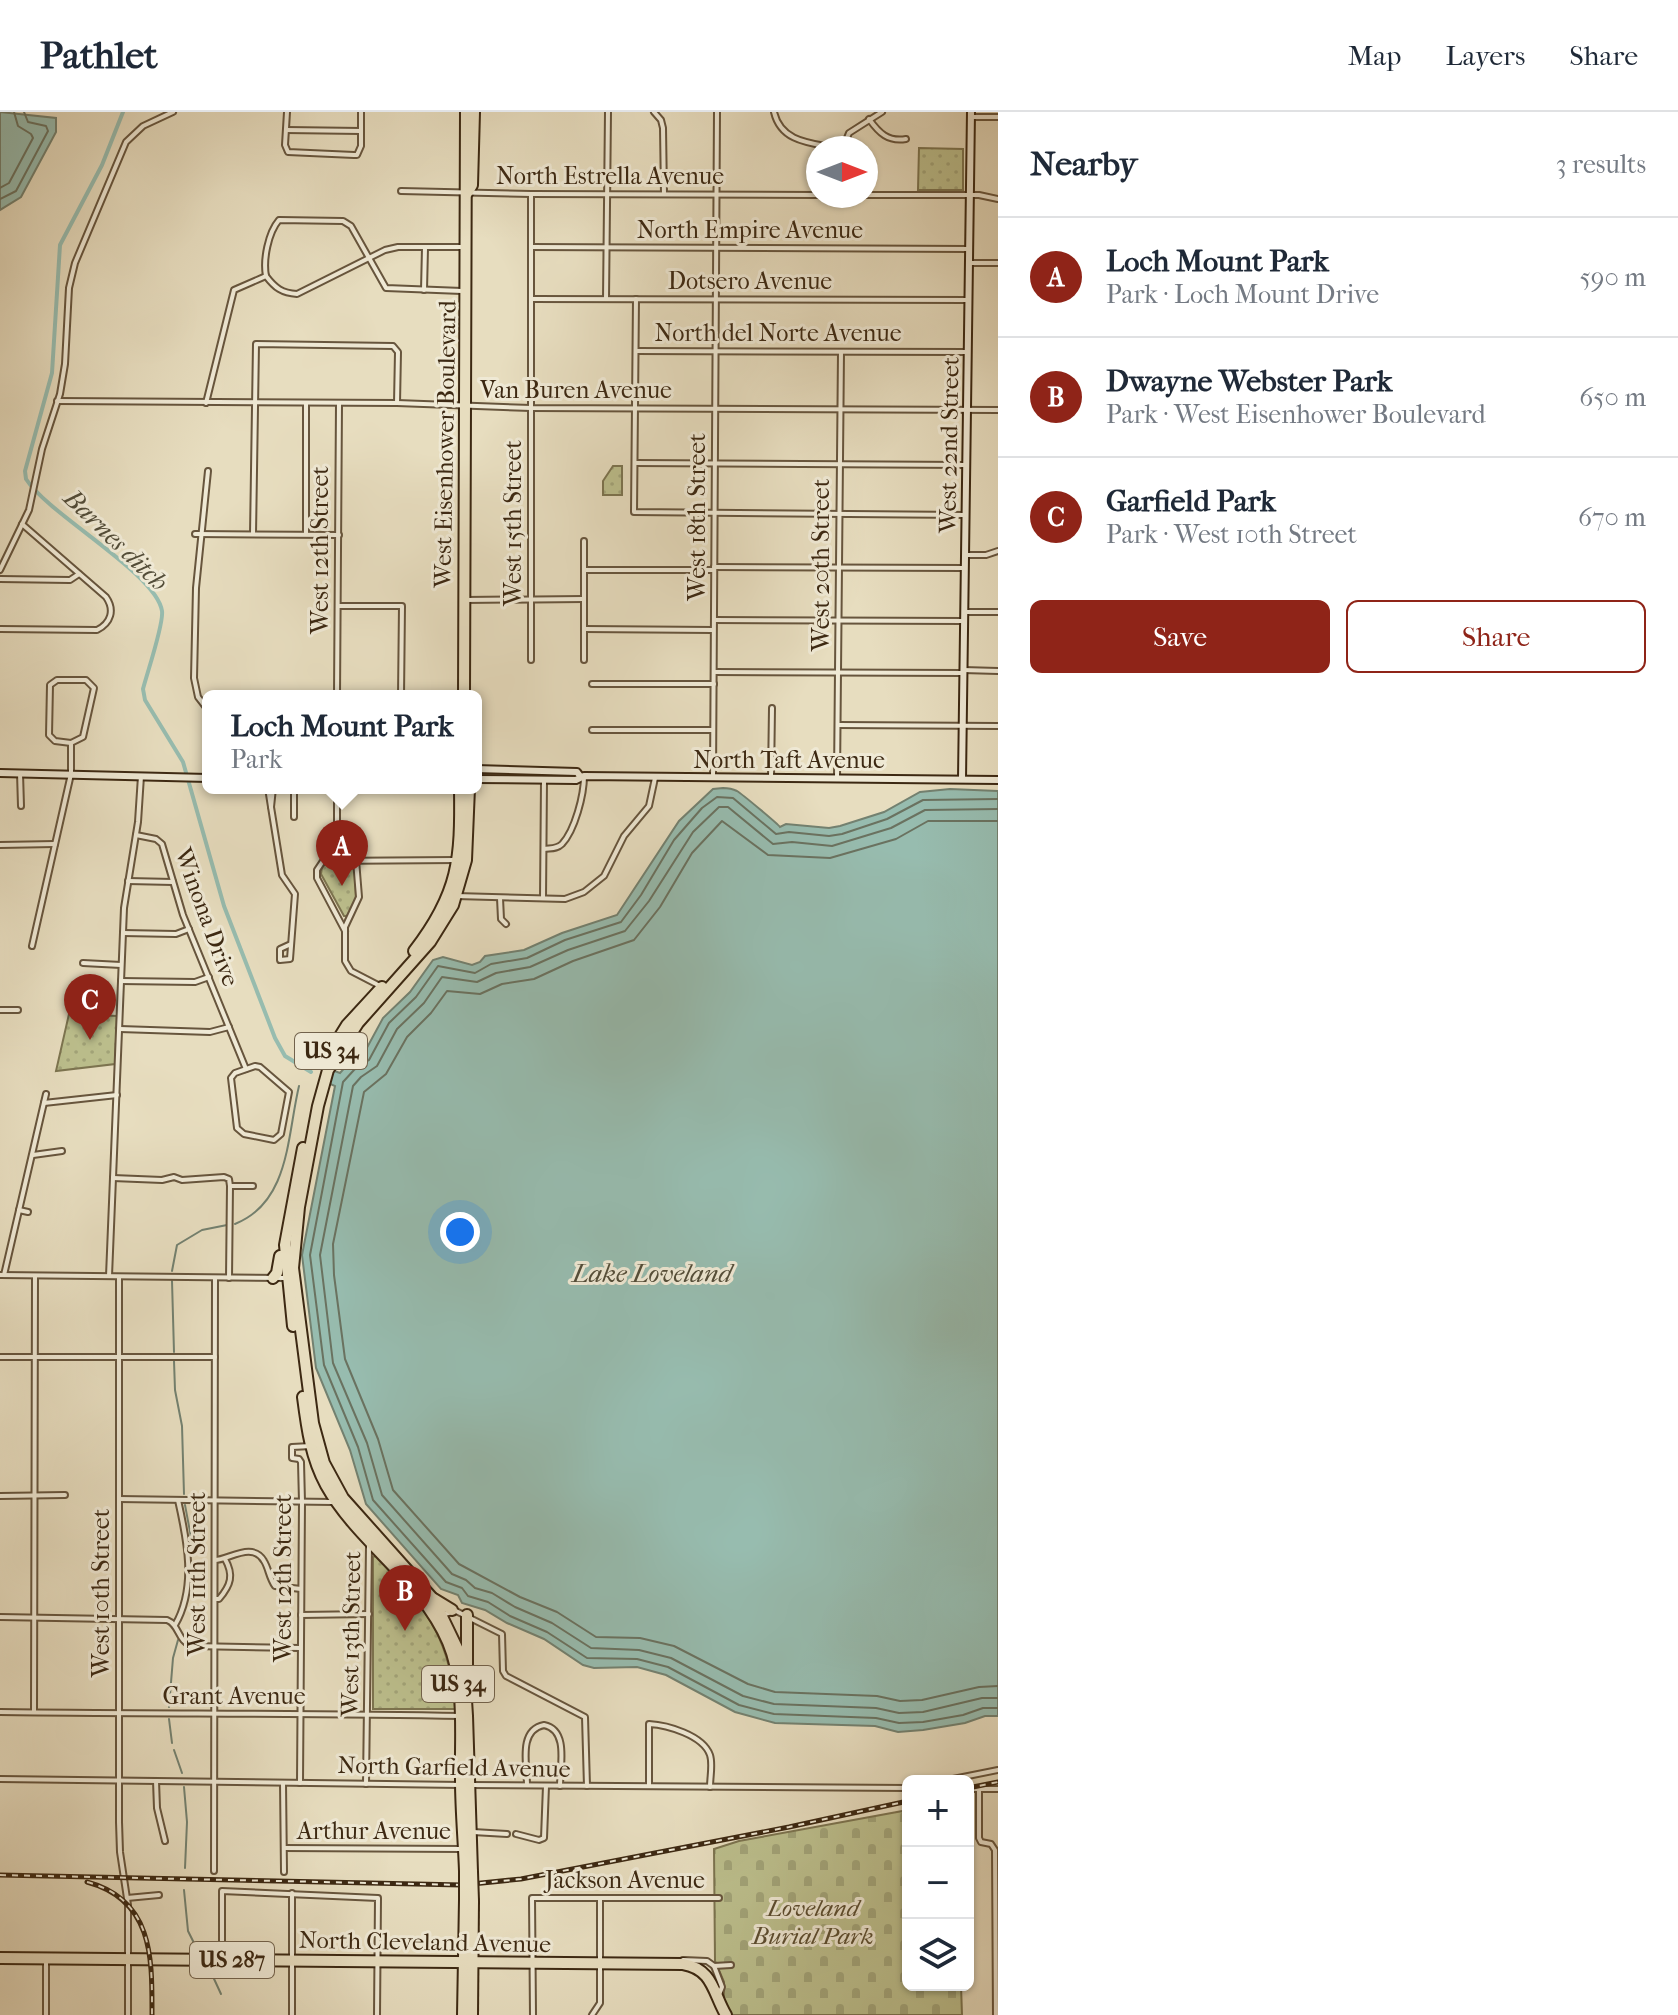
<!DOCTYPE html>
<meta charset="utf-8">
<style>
body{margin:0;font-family:"IM FELL French Canon",serif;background:#f2f2f3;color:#1f2937}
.controls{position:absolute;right:24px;bottom:24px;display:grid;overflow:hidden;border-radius:12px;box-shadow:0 2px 6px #0004}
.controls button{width:72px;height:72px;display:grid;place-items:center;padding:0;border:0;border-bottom:2px solid #e0e1e3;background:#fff;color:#1f2937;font:40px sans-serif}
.compass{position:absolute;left:806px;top:24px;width:72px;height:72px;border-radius:50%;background:#fff;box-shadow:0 2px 6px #0004;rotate:90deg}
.you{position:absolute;left:460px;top:1120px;width:28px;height:28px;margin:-20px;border:6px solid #fff;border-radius:50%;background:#1a73e8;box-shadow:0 0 0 12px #1a73e833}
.badge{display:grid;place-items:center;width:52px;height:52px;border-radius:50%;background:#8f2418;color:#fff;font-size:26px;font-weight:700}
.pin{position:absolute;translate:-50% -66px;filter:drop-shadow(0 2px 4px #0008)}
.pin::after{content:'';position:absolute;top:42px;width:28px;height:24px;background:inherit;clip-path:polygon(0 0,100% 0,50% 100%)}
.popup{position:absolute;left:202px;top:578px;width:280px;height:104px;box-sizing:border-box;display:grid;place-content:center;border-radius:12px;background:#fff;filter:drop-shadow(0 2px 6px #0005);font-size:26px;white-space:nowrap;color:#747a83}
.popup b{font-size:30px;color:#1f2937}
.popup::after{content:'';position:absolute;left:50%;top:100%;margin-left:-16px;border:16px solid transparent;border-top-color:#fff}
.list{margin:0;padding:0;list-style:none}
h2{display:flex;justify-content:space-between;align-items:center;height:104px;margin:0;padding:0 32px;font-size:34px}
h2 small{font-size:26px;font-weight:400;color:#747a83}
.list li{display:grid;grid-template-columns:52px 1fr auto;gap:24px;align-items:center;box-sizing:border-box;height:120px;padding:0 32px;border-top:2px solid #e0e1e3}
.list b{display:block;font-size:30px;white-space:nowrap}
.list p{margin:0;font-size:26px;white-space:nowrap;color:#747a83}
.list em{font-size:26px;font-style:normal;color:#747a83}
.actions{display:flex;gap:16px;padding:24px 32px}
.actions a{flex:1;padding:18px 0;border:2px solid #8f2418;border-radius:12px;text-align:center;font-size:28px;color:#8f2418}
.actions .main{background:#8f2418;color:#fff}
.icon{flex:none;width:44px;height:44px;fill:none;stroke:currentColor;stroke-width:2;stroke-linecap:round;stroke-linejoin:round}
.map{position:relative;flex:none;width:998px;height:1903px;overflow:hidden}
header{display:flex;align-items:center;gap:48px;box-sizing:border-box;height:112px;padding:0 40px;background:#fff;border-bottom:2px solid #e0e1e3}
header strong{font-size:38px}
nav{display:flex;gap:44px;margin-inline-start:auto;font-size:28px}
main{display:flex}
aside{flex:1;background:#fff}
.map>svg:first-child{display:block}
.cemetery{fill:url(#cemetery-stones);stroke:#7c7450;stroke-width:2}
.park{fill:url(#park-dots);stroke:#7c7450;stroke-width:2}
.water{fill:#97bcaf;stroke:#738170;stroke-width:2}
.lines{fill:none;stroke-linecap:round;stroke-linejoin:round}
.shore{stroke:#6a7260;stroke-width:2}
.stream{stroke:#738170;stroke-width:2}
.canal{stroke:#97bcaf;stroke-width:4}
.street-casing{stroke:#67553d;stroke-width:8}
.secondary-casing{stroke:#3c2812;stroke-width:10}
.highway-casing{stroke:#3c2812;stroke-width:14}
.street{stroke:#efe9d5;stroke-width:4}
.secondary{stroke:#efe9d5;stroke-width:6}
.highway{stroke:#e7ddbf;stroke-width:10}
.rail-casing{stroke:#3c2812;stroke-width:5}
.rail{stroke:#efe9d5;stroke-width:2;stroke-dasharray:6;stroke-linecap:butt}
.highway-bridge-casing{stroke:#3c2812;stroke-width:14;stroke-linecap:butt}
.highway-bridge{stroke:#e7ddbf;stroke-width:10}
.labels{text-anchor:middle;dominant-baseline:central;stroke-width:6;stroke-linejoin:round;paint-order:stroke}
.shield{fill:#efe9d5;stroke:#72624c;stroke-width:2}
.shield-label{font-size:22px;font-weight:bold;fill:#3c2812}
.street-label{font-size:24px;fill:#3c2812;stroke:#efe9d5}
.park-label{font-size:24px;font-style:italic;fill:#5c4e31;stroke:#efe9d5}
.water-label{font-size:26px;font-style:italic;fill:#534d39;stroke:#efe9d5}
</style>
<header>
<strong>Pathlet</strong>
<nav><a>Map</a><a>Layers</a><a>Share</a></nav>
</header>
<main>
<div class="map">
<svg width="998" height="1903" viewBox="0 0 998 1903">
<defs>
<pattern id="cemetery-stones" width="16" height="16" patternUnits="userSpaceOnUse" patternTransform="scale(2)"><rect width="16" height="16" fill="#bcbf8d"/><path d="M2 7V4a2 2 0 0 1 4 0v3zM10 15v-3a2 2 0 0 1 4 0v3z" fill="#a2a479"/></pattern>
<pattern id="park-dots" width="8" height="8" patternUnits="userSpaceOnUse" patternTransform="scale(2)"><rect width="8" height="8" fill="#bcbf8d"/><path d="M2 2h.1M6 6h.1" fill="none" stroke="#a2a479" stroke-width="1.8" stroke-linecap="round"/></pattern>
</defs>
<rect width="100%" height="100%" fill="#e7ddbf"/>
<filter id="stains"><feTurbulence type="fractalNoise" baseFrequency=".0025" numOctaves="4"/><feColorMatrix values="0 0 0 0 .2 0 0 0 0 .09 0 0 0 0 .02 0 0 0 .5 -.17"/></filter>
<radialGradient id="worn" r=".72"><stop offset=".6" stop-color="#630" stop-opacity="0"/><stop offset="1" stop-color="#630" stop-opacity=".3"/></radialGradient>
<!-- cemetery -->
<path class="cemetery" d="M908 1698V1873H961L962 1903H731L724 1890V1870L715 1849 714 1737 739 1729Z"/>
<!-- park -->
<g class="park">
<path d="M919 36 963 37V78H918Z"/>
<path d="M613 354H622V383H603V369Z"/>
<path d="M328 750H349L355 754 356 788 347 804H344L321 762 322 755Z"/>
<path d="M69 902 117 904 115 952 56 959Z"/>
<path d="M378 1443C424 1497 451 1523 455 1597H373V1445Z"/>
</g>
<!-- water -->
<g class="water">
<path d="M0 0 56 6V20L21 85 0 98Z"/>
<path d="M723 676C727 676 733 677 737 679 742 682 778 712 780 715L786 712 829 716 840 714 884 700 920 680 950 677 998 679V1604H985L965 1611 923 1618 898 1620 875 1614 775 1611 735 1600 666 1563 637 1555 594 1556 583 1553 544 1527 507 1511 485 1498 462 1491 458 1483 441 1477 366 1392 350 1338 316 1256 302 1143 335 974 328 971 332 958 340 961 348 952 363 943 383 906 410 880 433 848 443 845 472 853 480 850 485 844 524 838 562 821 617 803 679 709 713 677Z"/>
</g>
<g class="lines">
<!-- shore -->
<g class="shore">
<path d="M0 76 9 71 33 26 31 22 18 14 14 0"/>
<path d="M0 87 16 79 48 19 46 14 28 10 24 0"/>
<path d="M998 687 923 688 887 707 842 722 829 724 789 720 776 722 733 686 717 685 702 696 674 728 641 783 621 810 565 828 527 846 491 852 475 861 438 854 416 885 389 911 369 948 354 958 343 970 310 1143 324 1253 358 1335 373 1388 446 1470 462 1476 468 1484 488 1490 510 1504 547 1520 587 1546 637 1547 668 1555 739 1593 774 1602 876 1606 899 1611 923 1610 963 1603 983 1596H998"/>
<path d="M998 697 925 698 891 716 832 734 792 730 773 732 728 695H719L693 720 649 789 625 819 568 838 530 855 496 861 477 870 442 865 424 891 397 917 377 954 361 965 353 974 320 1143 333 1251 367 1331 382 1383 452 1462 466 1468 475 1476 492 1481 515 1495 552 1511 591 1536 639 1538 671 1546 743 1584 774 1592 876 1596 899 1601 923 1600 982 1586H998"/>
<path d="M998 709H928L896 727 830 746 768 743 722 709 692 741 660 795 634 828 573 849 534 867 502 872 480 882 447 879 431 901 407 925 386 962 364 980 333 1132 334 1163 345 1247 378 1327 393 1378 459 1452 520 1485 557 1500 596 1525 640 1526 674 1534 748 1572 775 1580 877 1584 900 1589 922 1588 979 1575 998 1574"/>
</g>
<!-- stream -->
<g class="stream">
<path d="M235 1112C290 1090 287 1024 299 974"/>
<path d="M172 1159 177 1133 202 1118 227 1113"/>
<path d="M172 1169 174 1240"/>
<path d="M174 1249 175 1278 182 1314 184 1382"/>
<path d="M185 1393 191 1425"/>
<path d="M169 1595 173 1546 178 1528"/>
<path d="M169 1607 172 1631"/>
<path d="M174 1638 182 1661"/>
<path d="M184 1675 187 1710 185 1756"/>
<path d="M184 1778 188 1819 198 1839"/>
<path d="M209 1856 221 1882"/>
</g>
<!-- canal -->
<path class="canal" d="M123 0 102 53 60 133 52 261 25 359 26 367C49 403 156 461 162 499 164 512 147 561 143 577L145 588 183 650 224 794 275 926 285 944 311 960"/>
<!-- street casing -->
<g class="street-casing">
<g id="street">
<path d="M287 0 285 33 288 40 354 43H357L361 34V0"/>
<path d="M654 0 661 8 663 16 664 82"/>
<path d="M774 0C781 30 810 31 836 36"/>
<path d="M971 5H998"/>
<path d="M869 7C879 21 888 30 906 27"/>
<path d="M286 18 361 19"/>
<path d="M843 36 849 21 882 0"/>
<path d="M401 79 531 82 818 83"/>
<path d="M531 82V548"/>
<path d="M866 83H979L998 87"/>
<path d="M531 135 969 137"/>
<path d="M969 151H998"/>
<path d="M266 164C263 148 268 121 279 108L343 109 351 114 386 176 462 179"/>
<path d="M266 164C275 176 282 181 297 182L385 138 398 135H466"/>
<path d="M424 178 425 136"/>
<path d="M531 187 969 188"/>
<path d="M606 187 608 0"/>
<path d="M636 187 634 400 965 403"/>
<path d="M637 239 966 240"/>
<path d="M57 289 397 291 531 296 998 298"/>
<path d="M206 291 234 178 266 164"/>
<path d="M306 292V421"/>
<path d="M635 351 966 353"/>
<path d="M195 422 339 423"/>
<path d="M253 422 256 232 393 234 398 240 397 291"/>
<path d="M584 429V548"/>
<path d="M965 443H986L998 439"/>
<path d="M714 455 964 456"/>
<path d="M0 458 29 398 42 337 60 282 65 252 69 176 75 151 126 30 143 14 173 0"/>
<path d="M584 458H713"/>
<path d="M0 467 70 468 79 462"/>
<path d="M465 488 584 487"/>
<path d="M338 494H402L401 584"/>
<path d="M964 500H998"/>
<path d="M714 508 964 509"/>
<path d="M0 517 97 518C111 511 115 498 106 485L22 412"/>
<path d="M584 517 713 518"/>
<path d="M963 558 998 559"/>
<path d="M714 560 963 561"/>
<path d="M57 568H86L94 576 83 625 71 631 55 629 49 623 50 573Z"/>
<path d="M592 572H714"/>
<path d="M337 584 339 292"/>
<path d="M208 598 198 585 194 566 196 476 208 359"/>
<path d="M838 613 998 614"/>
<path d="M592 618H713"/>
<path d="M20 661 21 694"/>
<path d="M713 666 717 0"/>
<path d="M771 666 772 596"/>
<path d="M837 666 841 240"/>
<path d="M268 676 271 695 273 676"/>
<path d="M294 676V705"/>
<path d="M337 676V747"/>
<path d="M271 695 282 763 295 782 290 847 280 848V837L291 832"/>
<path d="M136 723 156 727 162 732 183 803 246 957"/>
<path d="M0 733 55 732"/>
<path d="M544 737C551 736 557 737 562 732 575 718 584 683 584 664"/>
<path d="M356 748 359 785 345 815V849L351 859 380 874"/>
<path d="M128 769 173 770"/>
<path d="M456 784 565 787 584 780 604 764 624 724 649 694 655 666"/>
<path d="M500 786 501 807 506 812"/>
<path d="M543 786 544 669"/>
<path d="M345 819 317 766V758L323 749 456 748"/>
<path d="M123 821 176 822 189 817"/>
<path d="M32 834 71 662V631"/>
<path d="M83 851 121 853"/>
<path d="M121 869 195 870 209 865"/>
<path d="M0 898H18"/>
<path d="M120 917 210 920 229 915"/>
<path d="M255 954 260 955 289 980 281 1022 274 1028 244 1022 237 1016 231 966 235 961Z"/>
<path d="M44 991 117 983"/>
<path d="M33 1043 62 1039"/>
<path d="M113 1066 162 1068 174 1065 182 1068 224 1065 229 1067 230 1074"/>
<path d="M230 1074H253"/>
<path d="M19 1098 28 1100"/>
<path d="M0 1163 287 1166"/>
<path d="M4 1163 46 982"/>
<path d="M109 1164 124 796 138 710 141 664"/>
<path d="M119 1165V1710L120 1740 128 1793V1903"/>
<path d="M229 1166 230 1074"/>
<path d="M0 1245H215"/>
<path d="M0 1384 65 1383"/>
<path d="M119 1387 333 1390"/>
<path d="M215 1448C228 1448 253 1429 264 1449 269 1457 269 1466 275 1474L301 1477"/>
<path d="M215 1487H219C231 1473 234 1463 225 1447"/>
<path d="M301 1503 369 1502"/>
<path d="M441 1503 456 1499 502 1522 503 1559 506 1564 585 1605 587 1674"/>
<path d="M0 1505 167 1508C180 1513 177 1529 192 1534L300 1536"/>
<path d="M175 1513C197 1475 187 1428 178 1388"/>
<path d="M0 1600C154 1602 308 1601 462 1604"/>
<path d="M34 1600 35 1164"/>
<path d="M0 1667 462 1673"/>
<path d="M156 1669 157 1696 165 1729"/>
<path d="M943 1669 998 1658"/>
<path d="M283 1671 284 1760"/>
<path d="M300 1671 302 1390 301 1350 299 1347 292 1346V1335L311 1334"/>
<path d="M366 1672 369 1434"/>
<path d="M470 1673 908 1676"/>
<path d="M527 1673C527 1653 518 1618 544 1613 569 1618 560 1654 560 1674"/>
<path d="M649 1674V1612C667 1613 703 1623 710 1643 713 1652 710 1665 710 1675"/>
<path d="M968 1677H998"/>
<path d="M979 1677V1726L981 1730 991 1732 995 1738 996 1903"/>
<path d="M473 1720 507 1722"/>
<path d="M516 1722 539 1728 544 1726 546 1674"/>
<path d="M284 1736 462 1737"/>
<path d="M214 1759 215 1166"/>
<path d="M127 1786 159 1783"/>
<path d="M222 1848V1779L378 1786 377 1903"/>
<path d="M683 1848 707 1849 714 1854 731 1853"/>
<path d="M46 1849V1903"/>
<path d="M714 1854 722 1875 718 1885"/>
<path d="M292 1903V1781"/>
<path d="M533 1903 532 1786H719"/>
<path d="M592 1903 600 1891V1787"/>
</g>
</g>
<!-- secondary casing -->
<g class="secondary-casing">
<g id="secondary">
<path d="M476 657 577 660 580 664"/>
<path d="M0 661 208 666"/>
<path d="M476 667 576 668 584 664 998 668"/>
<path d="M962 667 971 0"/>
</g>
</g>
<!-- highway casing -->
<g class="highway-casing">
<g id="highway">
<path d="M467 81 472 73 474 0"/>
<path d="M464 584 466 0"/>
<path d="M469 676 466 748 453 793 430 830 358 911 328 958 318 994 299 1095 293 1156 313 1311 324 1351 343 1386 434 1488 459 1540 465 1572 467 1604 472 1760"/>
<path d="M414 839C459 781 461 747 460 676"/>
<path d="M334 934 347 913 382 875"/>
<path d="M273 1166 277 1161 280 1144"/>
<path d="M293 1214 285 1133 303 1036"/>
<path d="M303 1285C307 1316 311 1346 326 1373 359 1432 421 1467 448 1530 466 1573 460 1623 461 1668 461 1699 464 1729 465 1759"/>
<path d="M434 1487 452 1498"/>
<path d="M467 1554V1503"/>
<path d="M0 1846 683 1852C713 1857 713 1881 726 1903"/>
<path d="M463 1903 465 1788"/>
<path d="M472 1903 473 1789"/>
</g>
</g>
<!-- street -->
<use href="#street" class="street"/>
<!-- secondary -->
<use href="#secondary" class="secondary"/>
<!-- highway -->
<use href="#highway" class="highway"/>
<!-- rail casing -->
<g class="rail-casing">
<g id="rail">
<path d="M968 1676 998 1670"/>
<path d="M0 1763 462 1773 521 1767 789 1715 908 1689"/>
<path d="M87 1770C154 1788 152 1847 152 1903"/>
</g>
</g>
<!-- rail -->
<use href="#rail" class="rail"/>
<!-- highway-bridge casing -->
<g class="highway-bridge-casing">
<g id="highway-bridge">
<path d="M465 1759V1788"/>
<path d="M472 1760 473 1789"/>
</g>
</g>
<!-- highway-bridge -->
<use href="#highway-bridge" class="highway-bridge"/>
</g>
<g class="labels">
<!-- shield labels -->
<g class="shield">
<rect x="295" y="921" width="72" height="36" rx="6"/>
<rect x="422" y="1554" width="72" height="36" rx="6"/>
<rect x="190" y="1830" width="84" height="36" rx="6"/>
</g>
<g class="shield-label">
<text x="331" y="939">US 34</text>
<text x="458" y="1572">US 34</text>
<text x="232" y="1848">US 287</text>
</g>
<!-- street labels -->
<g class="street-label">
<text x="610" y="64">North Estrella Avenue</text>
<text x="750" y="118">North Empire Avenue</text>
<text x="750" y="169">Dotsero Avenue</text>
<text x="778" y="221">North del Norte Avenue</text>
<text x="576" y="278">Van Buren Avenue</text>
<text transform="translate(445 332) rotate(-89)">West Eisenhower Boulevard</text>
<text transform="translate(949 333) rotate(-89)">West 22nd Street</text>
<text transform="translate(697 405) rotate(-90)">West 18th Street</text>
<text transform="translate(513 411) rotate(-90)">West 15th Street</text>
<text transform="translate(320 438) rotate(-90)">West 12th Street</text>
<text transform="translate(821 453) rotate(-90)">West 20th Street</text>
<text x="789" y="648">North Taft Avenue</text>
<text transform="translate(207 805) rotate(70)">Winona Drive</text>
<text transform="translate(197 1462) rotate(-90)">West 11th Street</text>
<text transform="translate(283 1466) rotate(-90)">West 12th Street</text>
<text transform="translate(101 1481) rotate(-90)">West 10th Street</text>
<text transform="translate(351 1522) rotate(-89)">West 13th Street</text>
<text x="234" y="1584">Grant Avenue</text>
<text transform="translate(454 1655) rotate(1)">North Garfield Avenue</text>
<text x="374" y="1719">Arthur Avenue</text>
<text x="625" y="1768">Jackson Avenue</text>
<text transform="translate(425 1830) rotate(1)">North Cleveland Avenue</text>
</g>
<!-- park labels -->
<g class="park-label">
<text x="813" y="1796">Loveland<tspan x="813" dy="28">Burial Park</tspan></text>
</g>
<!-- water labels -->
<g class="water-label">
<text transform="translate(116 428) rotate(44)">Barnes ditch</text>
<text x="652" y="1161">Lake Loveland</text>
</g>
</g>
<rect width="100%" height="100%" filter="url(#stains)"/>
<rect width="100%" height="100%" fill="url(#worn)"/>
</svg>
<div class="controls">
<button>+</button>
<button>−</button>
<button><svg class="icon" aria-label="layers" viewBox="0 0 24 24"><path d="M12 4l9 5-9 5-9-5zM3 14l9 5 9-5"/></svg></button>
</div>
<svg class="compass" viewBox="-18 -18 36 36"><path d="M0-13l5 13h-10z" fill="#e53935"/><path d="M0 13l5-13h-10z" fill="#747a83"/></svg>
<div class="you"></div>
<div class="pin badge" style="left:342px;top:774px">A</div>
<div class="popup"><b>Loch Mount Park</b>Park</div>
<div class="pin badge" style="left:405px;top:1519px">B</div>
<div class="pin badge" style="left:90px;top:928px">C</div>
</div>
<aside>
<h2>Nearby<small>3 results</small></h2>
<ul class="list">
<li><span class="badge">A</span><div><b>Loch Mount Park</b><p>Park · Loch Mount Drive</p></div><em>590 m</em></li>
<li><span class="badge">B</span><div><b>Dwayne Webster Park</b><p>Park · West Eisenhower Boulevard</p></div><em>650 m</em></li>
<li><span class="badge">C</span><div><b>Garfield Park</b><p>Park · West 10th Street</p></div><em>670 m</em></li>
</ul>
<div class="actions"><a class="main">Save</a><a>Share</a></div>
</aside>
</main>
